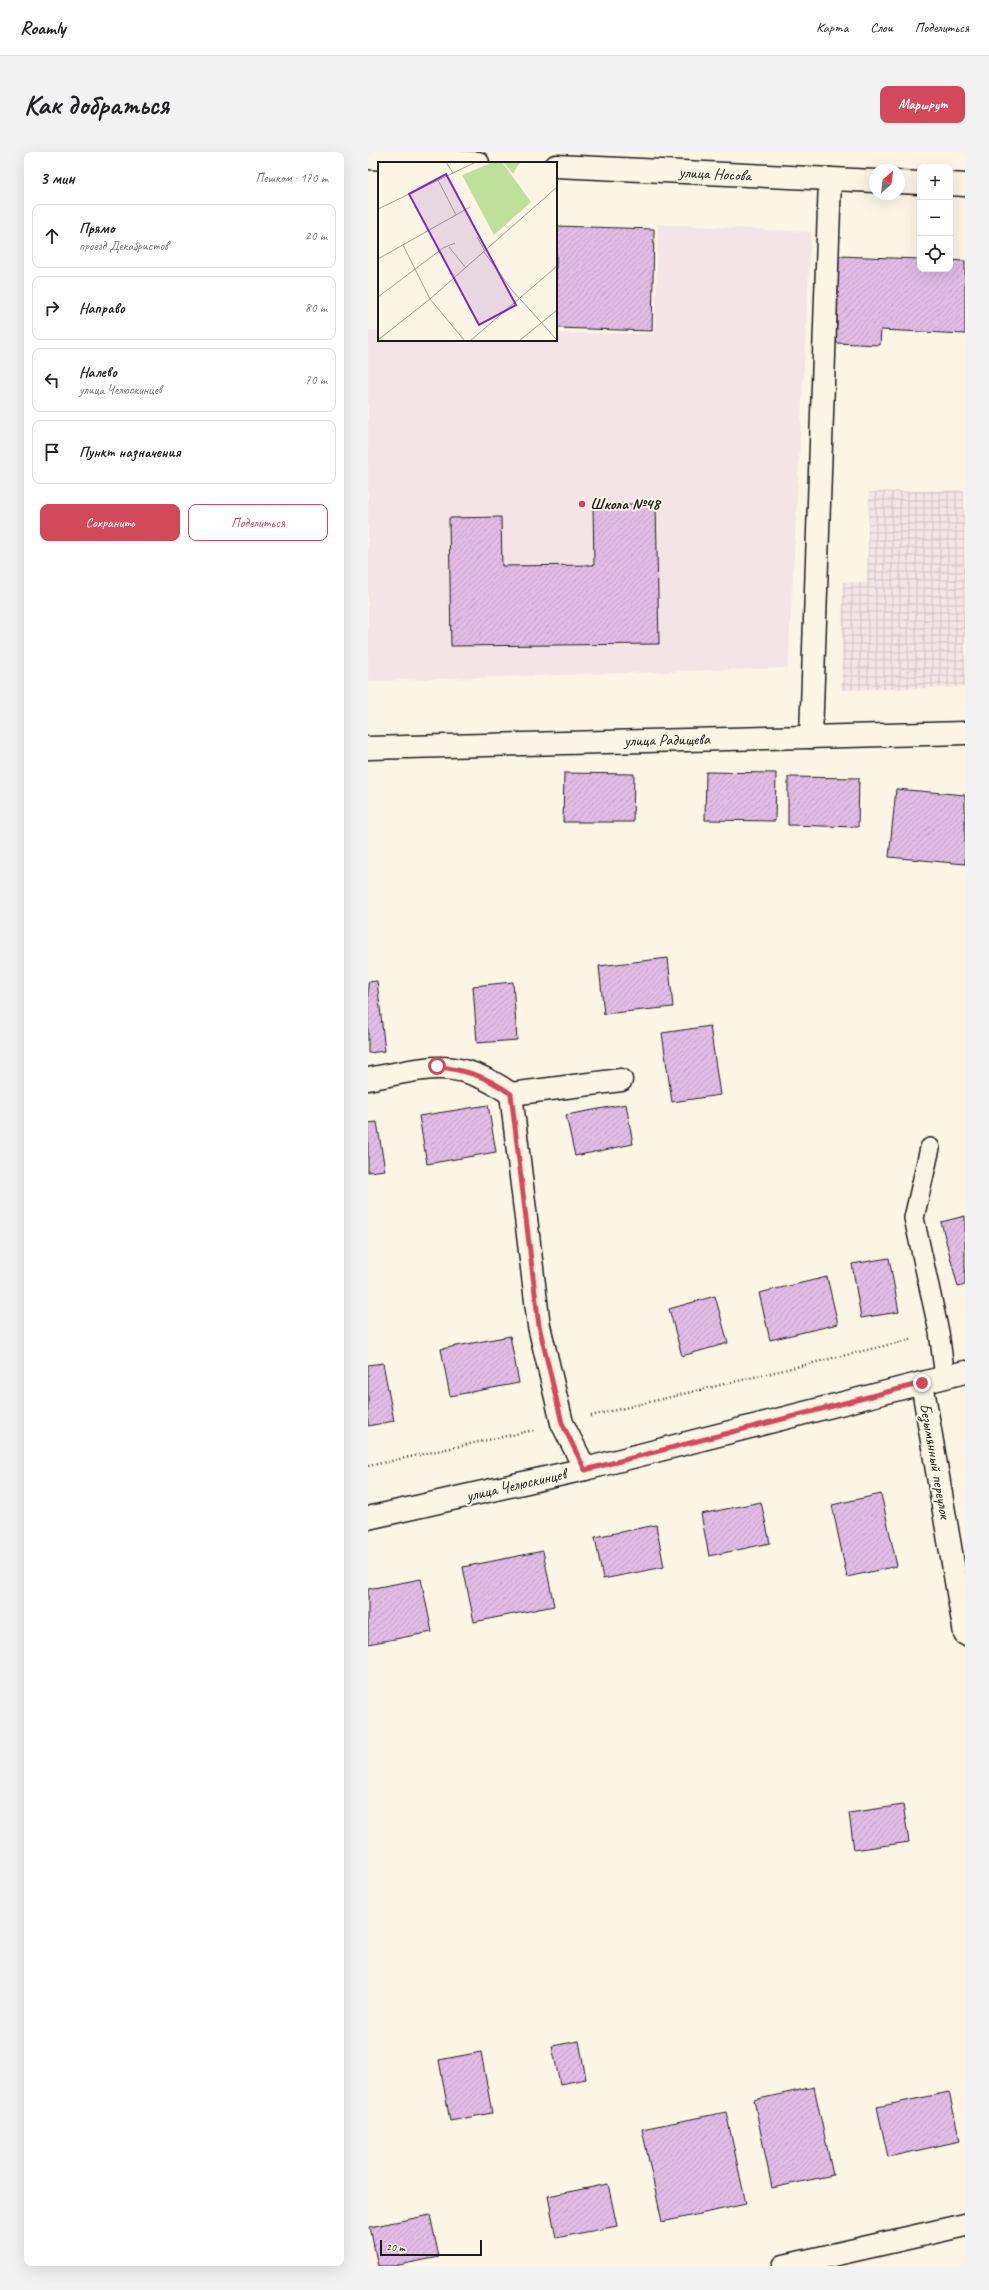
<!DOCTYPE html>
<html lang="ru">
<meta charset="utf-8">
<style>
body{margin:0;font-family:Caveat,sans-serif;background:#f2f2f2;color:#202124}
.controls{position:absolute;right:12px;top:12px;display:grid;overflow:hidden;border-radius:8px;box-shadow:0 4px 16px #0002}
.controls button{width:36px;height:36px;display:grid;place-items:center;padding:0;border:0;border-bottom:1px solid #e0e0e0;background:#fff;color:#202124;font:20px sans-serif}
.compass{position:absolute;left:501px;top:12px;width:36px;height:36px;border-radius:50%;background:#fff;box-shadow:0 4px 16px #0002;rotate:28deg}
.scale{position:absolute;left:12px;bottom:10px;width:102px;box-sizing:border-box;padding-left:4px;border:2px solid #1c1c1c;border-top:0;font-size:11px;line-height:14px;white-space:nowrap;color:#1c1c1c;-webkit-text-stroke:3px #fcf5e5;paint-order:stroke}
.stop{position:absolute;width:12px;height:12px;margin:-9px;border:3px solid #d1495b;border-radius:50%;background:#fff}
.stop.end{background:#d1495b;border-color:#fff;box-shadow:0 1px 4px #0008}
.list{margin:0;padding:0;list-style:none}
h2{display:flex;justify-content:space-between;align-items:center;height:52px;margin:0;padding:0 16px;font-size:17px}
h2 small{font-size:13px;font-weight:400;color:#757577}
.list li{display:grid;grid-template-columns:26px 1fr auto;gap:12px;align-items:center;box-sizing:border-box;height:64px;margin:0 8px 8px;padding:0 8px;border:1px solid #e0e0e0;border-radius:8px}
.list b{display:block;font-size:15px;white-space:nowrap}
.list p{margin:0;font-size:13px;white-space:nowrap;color:#757577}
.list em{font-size:13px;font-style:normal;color:#757577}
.actions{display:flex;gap:8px;padding:12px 16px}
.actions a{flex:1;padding:9px 0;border:1px solid #d1495b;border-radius:8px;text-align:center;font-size:14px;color:#d1495b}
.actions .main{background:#d1495b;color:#fff}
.icon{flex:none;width:22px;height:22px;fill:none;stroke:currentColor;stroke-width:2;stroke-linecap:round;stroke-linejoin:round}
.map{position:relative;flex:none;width:597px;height:2114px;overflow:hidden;border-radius:8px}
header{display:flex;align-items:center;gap:24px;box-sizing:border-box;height:56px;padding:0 20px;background:#fff;border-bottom:1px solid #e0e0e0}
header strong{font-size:19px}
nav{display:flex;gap:22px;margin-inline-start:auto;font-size:14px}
.intro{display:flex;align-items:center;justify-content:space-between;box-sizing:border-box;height:96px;padding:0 24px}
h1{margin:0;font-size:28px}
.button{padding:10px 18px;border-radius:8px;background:#d1495b;color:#fff;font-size:14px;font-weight:700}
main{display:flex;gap:24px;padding:0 24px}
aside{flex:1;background:#fff;border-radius:8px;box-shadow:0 4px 16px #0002}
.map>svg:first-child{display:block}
.built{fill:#f4e4e5}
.industrial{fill:url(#industrial-grid)}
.building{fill:url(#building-hatch);stroke:#1c1c1c}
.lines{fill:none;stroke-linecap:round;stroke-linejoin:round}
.lane-casing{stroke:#1c1c1c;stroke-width:22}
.street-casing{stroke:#1c1c1c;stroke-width:25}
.secondary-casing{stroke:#1c1c1c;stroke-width:25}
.path{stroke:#1c1c1c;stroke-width:2.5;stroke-dasharray:1 3;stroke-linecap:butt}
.lane{stroke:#fcf5e5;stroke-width:19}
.street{stroke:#fcf5e5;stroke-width:22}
.secondary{stroke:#fcf5e5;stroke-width:22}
.route{stroke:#d1495b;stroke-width:5}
.poi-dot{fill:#d1495b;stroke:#fcf5e5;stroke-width:1.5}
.labels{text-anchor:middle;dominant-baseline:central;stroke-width:4;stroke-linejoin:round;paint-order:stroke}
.street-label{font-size:16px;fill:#1c1c1c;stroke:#fcf5e5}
.poi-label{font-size:16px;font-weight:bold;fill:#1c1c1c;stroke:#fcf5e5;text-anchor:start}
.inset-road{fill:none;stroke:#a29e95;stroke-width:1}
.view{fill:#7b2cbf;fill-opacity:0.15;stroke:#7b2cbf;stroke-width:2}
.inset-edge{fill:none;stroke:#1c1c1c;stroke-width:2}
</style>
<header>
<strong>Roamly</strong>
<nav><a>Карта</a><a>Слои</a><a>Поделиться</a></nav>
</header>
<div class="intro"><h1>Как добраться</h1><a class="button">Маршрут</a></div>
<main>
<aside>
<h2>3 мин<small>Пешком · 170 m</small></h2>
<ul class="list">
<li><svg class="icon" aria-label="ahead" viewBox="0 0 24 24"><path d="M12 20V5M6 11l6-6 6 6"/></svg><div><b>Прямо</b><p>проезд Декабристов</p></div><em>20 m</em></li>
<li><svg class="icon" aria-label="right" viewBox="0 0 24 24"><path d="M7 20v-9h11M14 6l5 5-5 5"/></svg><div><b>Направо</b></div><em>80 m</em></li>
<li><svg class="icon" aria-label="left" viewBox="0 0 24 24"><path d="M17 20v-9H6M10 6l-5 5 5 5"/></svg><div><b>Налево</b><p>улица Челюскинцев</p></div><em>70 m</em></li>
<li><svg class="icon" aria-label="arrive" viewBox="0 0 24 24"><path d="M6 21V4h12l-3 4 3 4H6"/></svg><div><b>Пункт назначения</b></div></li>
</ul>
<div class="actions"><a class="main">Сохранить</a><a>Поделиться</a></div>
</aside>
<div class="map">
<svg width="597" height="2114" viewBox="0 0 597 2114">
<defs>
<pattern id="industrial-grid" width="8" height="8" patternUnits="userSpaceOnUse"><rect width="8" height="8" fill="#f4e4e5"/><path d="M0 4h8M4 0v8" fill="none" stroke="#d1c3c4"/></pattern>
<pattern id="building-hatch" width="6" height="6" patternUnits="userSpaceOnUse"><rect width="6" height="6" fill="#e1bce6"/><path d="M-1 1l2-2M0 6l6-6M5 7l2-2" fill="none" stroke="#c0a1c5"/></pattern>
</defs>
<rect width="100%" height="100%" fill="#fcf5e5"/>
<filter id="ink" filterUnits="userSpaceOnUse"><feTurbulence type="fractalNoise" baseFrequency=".025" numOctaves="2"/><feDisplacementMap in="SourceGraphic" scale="8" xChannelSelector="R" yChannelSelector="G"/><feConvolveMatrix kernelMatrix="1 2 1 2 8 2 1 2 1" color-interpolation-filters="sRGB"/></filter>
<g filter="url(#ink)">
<!-- built -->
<path class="built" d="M290 72 443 80 420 516 0 529V178H11V188H188V181L287 182Z"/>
<!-- industrial -->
<path class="industrial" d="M596 338 597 535 473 538 475 430 499 431 501 340Z"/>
<!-- building -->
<g class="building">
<path d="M188 74 286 77 284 179 188 176Z"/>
<path d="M471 104 552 107V117H582V108L597 109V182L513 178 512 193 468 191Z"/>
<path d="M225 352H288L291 492 83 494 81 366 133 365 134 414 226 413Z"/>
<path d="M338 620 408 621 407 669 337 668Z"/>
<path d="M196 621 266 622 265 670H195Z"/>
<path d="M420 625 491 626 490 675 420 673Z"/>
<path d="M528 637 597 643V712L521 705Z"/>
<path d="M300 806 305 855 236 862 231 814Z"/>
<path d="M9 829 17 899 0 901V830Z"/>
<path d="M145 830 149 888 109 891 105 834Z"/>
<path d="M342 874 352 943 304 950 294 881Z"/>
<path d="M258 952 265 992 207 1004 198 963Z"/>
<path d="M120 953 128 1000 59 1012 51 964Z"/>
<path d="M9 970 17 1018 0 1020V971Z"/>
<path d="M597 1064V1133L590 1135 573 1070Z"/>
<path d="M521 1106 531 1160 493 1166 484 1112Z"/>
<path d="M459 1125 470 1172 402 1188 391 1141Z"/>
<path d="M347 1144 360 1191 314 1204 301 1157Z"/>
<path d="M142 1184 151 1231 82 1244 73 1197Z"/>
<path d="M15 1211 26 1269 0 1274V1213Z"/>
<path d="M513 1342 529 1414 479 1425 464 1353Z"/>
<path d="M393 1350 402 1391 341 1404 333 1362Z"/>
<path d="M288 1373 296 1415 235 1427 227 1385Z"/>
<path d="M175 1399 186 1454 106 1470 95 1415Z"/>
<path d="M53 1427 64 1480 0 1492V1437Z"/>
<path d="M535 1653 541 1690 486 1698 481 1661Z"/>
<path d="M211 1889 218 1927 192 1932 184 1894Z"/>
<path d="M113 1900 124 1961 82 1969 71 1908Z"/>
<path d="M446 1935 465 2023 404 2036 386 1948Z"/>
<path d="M581 1940 592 1989 520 2005 509 1955Z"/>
<path d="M358 1960 378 2052 294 2070 274 1977Z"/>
<path d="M240 2032 249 2074 188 2086 180 2044Z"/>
<path d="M62 2063 71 2105 26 2114H10L2 2075Z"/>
</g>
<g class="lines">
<!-- lane casing -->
<g class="lane-casing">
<path id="lane" d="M562 996 546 1066 571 1180 577 1225"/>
</g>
<!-- street casing -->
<g class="street-casing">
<g id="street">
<path d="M443 585 462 27"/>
<path d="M0 596 597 581"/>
<path d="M0 927C61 916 88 904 143 942L253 928"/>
<path d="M143 942 171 1174 194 1271 217 1317"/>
<path d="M554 1231 597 1482"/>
<path d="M416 2114 597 2073"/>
</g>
</g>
<!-- secondary casing -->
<g class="secondary-casing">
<g id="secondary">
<path d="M0 6 110 11"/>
<path d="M188 14 507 29"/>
<path d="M531 30 552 31"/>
<path d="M582 32 597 33"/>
<path d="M0 1366 217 1317 597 1220"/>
</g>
</g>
<!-- path -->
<g class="path">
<path d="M223 1264 545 1187"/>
<path d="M0 1314 166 1278"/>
</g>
<!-- lane -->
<use href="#lane" class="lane"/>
<!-- street -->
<use href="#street" class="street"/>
<!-- secondary -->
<use href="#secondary" class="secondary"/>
</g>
</g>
<g class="lines" filter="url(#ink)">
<!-- route -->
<path class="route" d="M69 914C102 920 116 923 143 942L171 1174 194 1271 217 1318 554 1231"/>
</g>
<!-- markers -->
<circle class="poi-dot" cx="214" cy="352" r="4"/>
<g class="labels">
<!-- street labels -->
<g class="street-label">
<text transform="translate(347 22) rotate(3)">улица Носова</text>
<text transform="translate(299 588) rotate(-1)">улица Радищева</text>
<text transform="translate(567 1309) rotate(80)">Безымянный переулок</text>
<text transform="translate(148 1333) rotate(-13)">улица Челюскинцев</text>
</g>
<!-- poi labels -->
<g class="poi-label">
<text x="222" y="352">Школа №48</text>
</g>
</g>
<!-- overview -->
<g transform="translate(10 10)">
<rect width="179" height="179" fill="#fcf5e5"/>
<path d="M115 0H124L153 40 116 73 84 13Z" fill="#bee09a"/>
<path d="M125 0H142L135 12Z" fill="#bee09a"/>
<path class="inset-road" d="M68 0 75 11M60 18 78 53M0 47 98 0M99 75 107 89M25 83 52 137 87 179M71 85 88 106M106 90 133 127 179 178M0 97 92 45M0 135 65 86 77 81M0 178 52 137 179 25M92 179 179 104M141 179 179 148"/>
<path class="view" d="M68 12 138 143 101 163 31 32Z"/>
<rect width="179" height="179" class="inset-edge"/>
</g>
</svg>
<div class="controls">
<button>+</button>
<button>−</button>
<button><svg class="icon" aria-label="locate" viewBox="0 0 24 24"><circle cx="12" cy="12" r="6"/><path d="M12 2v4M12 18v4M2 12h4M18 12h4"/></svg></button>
</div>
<svg class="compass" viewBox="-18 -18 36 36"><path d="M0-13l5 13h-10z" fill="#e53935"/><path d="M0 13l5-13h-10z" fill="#757577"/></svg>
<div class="scale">20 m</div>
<div class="stop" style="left:69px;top:914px"></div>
<div class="stop end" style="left:554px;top:1231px"></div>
</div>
</main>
